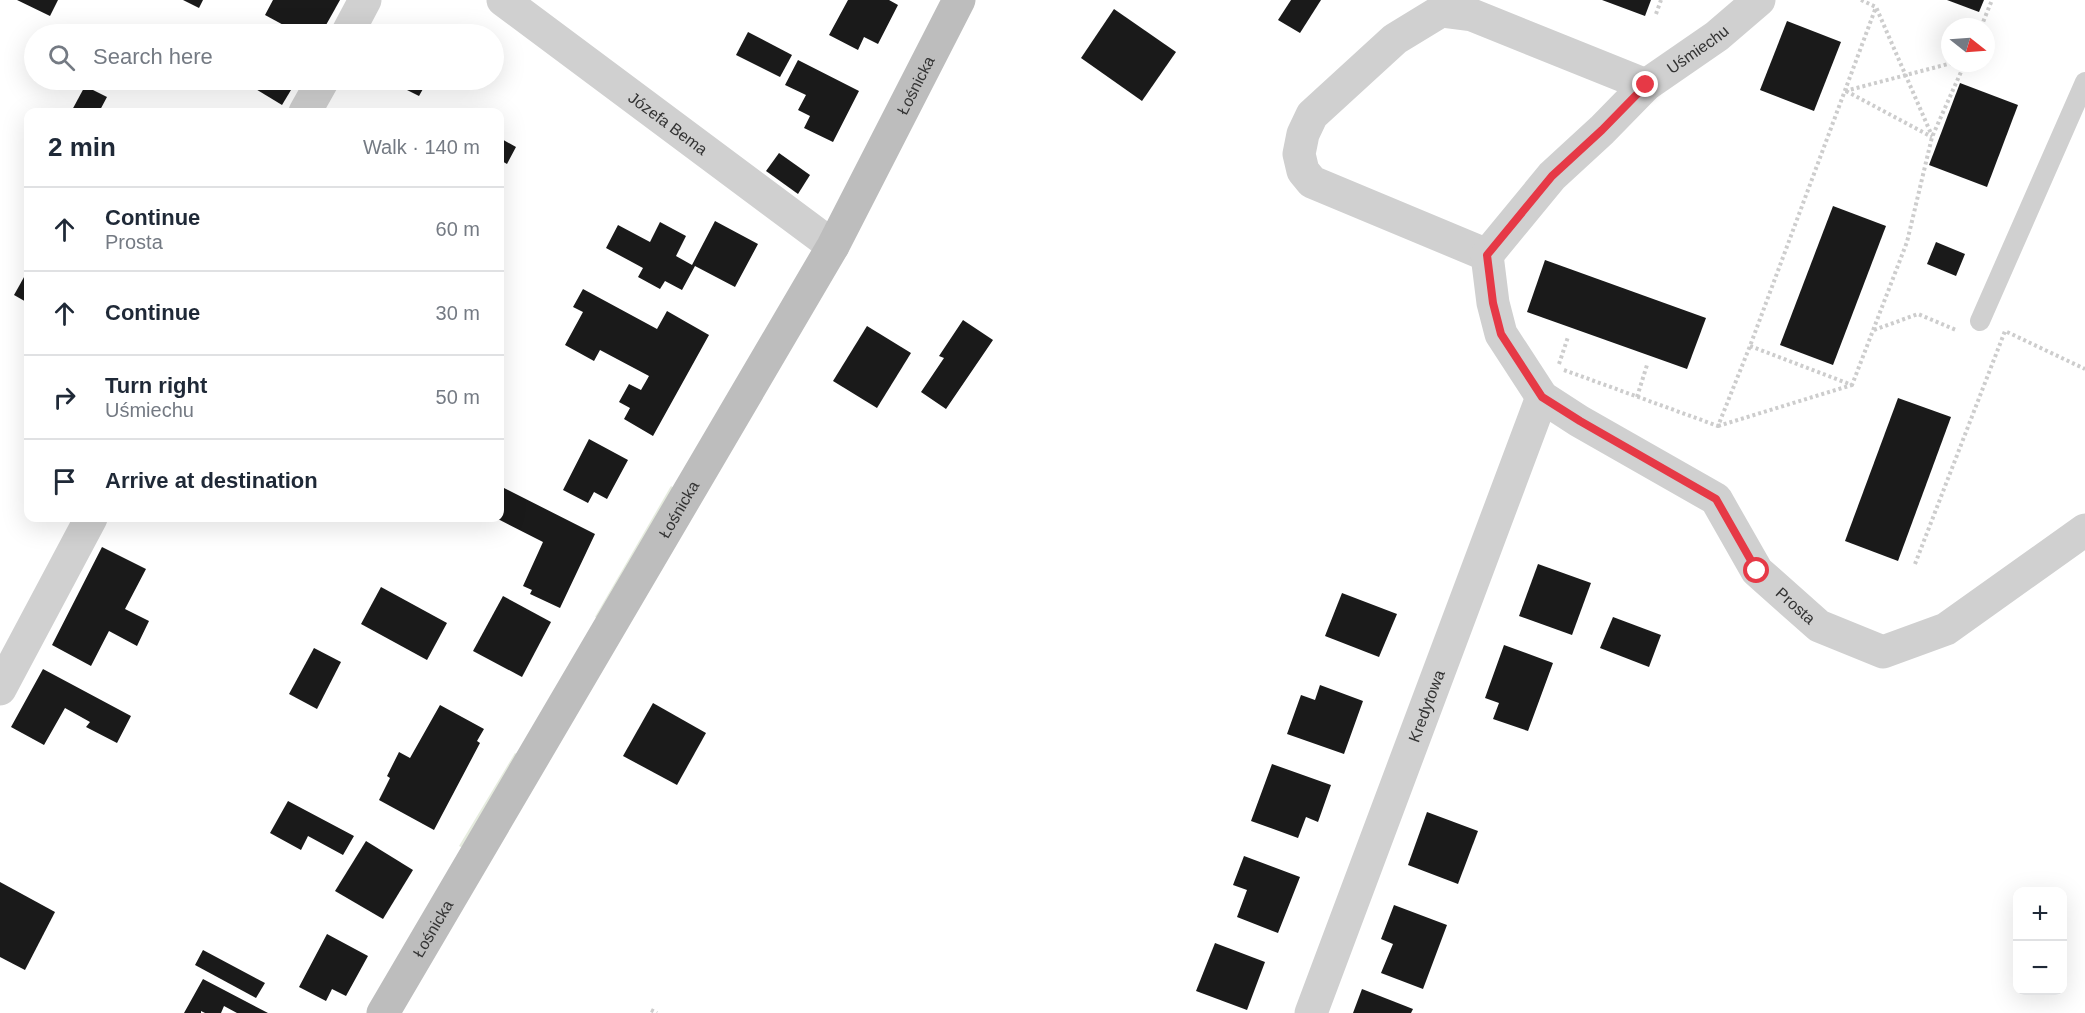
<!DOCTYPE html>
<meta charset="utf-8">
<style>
body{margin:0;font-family:Helvetica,sans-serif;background:#f2f2f3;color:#1f2937}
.controls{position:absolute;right:18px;bottom:18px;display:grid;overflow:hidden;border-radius:12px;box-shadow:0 6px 24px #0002}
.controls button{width:54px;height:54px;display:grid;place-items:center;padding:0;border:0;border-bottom:2px solid #e0e1e3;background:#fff;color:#1f2937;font:30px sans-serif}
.compass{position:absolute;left:1941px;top:18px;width:54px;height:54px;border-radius:50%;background:#fff;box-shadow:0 6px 24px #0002;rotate:107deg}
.stop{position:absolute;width:18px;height:18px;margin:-14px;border:4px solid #e63946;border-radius:50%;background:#fff}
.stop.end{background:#e63946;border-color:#fff;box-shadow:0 2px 6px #0008}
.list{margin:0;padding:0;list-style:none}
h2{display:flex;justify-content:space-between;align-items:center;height:78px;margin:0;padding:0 24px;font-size:26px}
h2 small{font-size:20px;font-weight:400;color:#747a83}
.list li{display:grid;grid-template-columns:39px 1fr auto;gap:18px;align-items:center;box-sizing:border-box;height:84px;padding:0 24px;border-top:2px solid #e0e1e3}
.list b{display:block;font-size:22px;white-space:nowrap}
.list p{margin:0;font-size:20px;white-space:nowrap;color:#747a83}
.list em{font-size:20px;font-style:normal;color:#747a83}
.icon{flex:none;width:33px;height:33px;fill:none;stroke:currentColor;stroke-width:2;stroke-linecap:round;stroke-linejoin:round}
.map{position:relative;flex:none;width:2085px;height:1013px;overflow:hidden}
.search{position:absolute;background:#fff;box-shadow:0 6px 24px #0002;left:24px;top:24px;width:480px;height:66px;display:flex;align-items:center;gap:15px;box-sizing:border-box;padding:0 21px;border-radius:33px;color:#747a83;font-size:22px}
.panel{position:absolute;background:#fff;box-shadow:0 6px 24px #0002;left:24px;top:108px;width:480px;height:414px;border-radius:12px}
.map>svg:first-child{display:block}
.green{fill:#e6ecdf}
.building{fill:#1a1a1a}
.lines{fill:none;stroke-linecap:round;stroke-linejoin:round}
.path{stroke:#cdcdcd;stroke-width:4;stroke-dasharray:3 3;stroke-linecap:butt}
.lane{stroke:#d0d0d0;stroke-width:20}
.street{stroke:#d0d0d0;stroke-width:33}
.secondary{stroke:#bdbdbd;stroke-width:33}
.route{stroke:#e63946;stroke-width:8}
.labels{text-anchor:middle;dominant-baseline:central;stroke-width:6;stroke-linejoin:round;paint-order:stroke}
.street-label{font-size:16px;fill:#333;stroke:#fff}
</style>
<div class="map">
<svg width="2085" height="1013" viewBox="0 0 2085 1013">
<rect width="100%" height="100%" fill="#fff"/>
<!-- green -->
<g class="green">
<path d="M671 486 675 489 598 618 595 617Z"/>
<path d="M515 753 518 755 463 848 459 846Z"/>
</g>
<!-- building -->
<g class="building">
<path d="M17 0H58L50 16Z"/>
<path d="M183 0H203L199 8Z"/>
<path d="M273 0H340L321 34H300L265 15Z"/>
<path d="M848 0H889L898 5 878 44 864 37 858 50 829 35Z"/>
<path d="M1291 0H1321L1300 33 1278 20Z"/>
<path d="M1602 0H1651L1645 16Z"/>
<path d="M1947 0H1984L1979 12Z"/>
<path d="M1114 9 1176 52 1142 101 1081 58Z"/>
<path d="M1787 21 1841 42 1814 111 1760 90Z"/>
<path d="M748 32 792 55 780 77 736 55Z"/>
<path d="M798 60 859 91 833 142 804 128 810 116 798 110 806 95 785 85Z"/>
<path d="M248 80H297L282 105 246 83Z"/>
<path d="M387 80H428L419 96Z"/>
<path d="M1960 83 2018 105 1987 187 1929 165Z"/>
<path d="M85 86 107 97 99 112H71Z"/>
<path d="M500 138 516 147 507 164 500 160Z"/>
<path d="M779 153 810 175 798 194 766 171Z"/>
<path d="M1833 206 1886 226 1833 365 1780 345Z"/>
<path d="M715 221 758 244 735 287 695 266 682 290 665 281 660 289 638 277 643 268 606 248 618 225 650 242 660 222 686 236 676 256 692 265Z"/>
<path d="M1936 242 1965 254 1956 276 1927 264Z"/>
<path d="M1545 260 1706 318 1687 369 1527 312Z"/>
<path d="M28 270V303L14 295Z"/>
<path d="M583 289 657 329 667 311 709 335 653 436 624 419 630 408 619 402 629 384 641 390 649 376 600 350 594 361 565 345 583 312 573 307Z"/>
<path d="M963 320 993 340 946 409 921 392 944 358 939 356Z"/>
<path d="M867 326 911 353 877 408 833 381Z"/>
<path d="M1898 398 1951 417 1898 561 1845 541Z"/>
<path d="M589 439 628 460 607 499 594 492 588 503 563 490Z"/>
<path d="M504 488 595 534 560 608 530 594 532 590 523 586 543 542 496 518H500V497Z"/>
<path d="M102 547 146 569 125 609 149 621 137 646 109 631 91 666 52 645Z"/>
<path d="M1538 564 1591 583 1572 635 1519 616Z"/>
<path d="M381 587 447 623 427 660 361 624Z"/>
<path d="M1342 593 1397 614 1379 657 1325 636Z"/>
<path d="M503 596 551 622 522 677 473 651Z"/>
<path d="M1613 617 1661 635 1649 667 1600 648Z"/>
<path d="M1504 645 1553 663 1528 731 1493 719 1499 703 1485 698Z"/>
<path d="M314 648 341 662 317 709 289 694Z"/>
<path d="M43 669 131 716 117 743 86 727 90 722 65 708 44 745 11 727Z"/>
<path d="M1320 685 1363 701 1344 754 1287 734 1301 695 1315 700Z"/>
<path d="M653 703 706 733 677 785 623 756Z"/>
<path d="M440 705 484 729 477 741 480 743 434 830 379 800 390 778 387 776 399 752 410 758Z"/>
<path d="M1272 764 1331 785 1318 822 1306 817 1298 838 1251 821Z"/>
<path d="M288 801 354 836 343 855 308 836 301 850 270 833Z"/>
<path d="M1427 812 1478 831 1458 884 1408 865Z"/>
<path d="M366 841 413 870 383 919 335 891Z"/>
<path d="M1244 856 1300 877 1278 933 1237 917 1247 890 1233 885Z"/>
<path d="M0 882 55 912 25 970 0 957Z"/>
<path d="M1394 905 1447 925 1423 989 1381 973 1393 944 1381 939Z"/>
<path d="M327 934 368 956 346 996 332 989 326 1001 299 987Z"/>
<path d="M1215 943 1265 962 1247 1010 1196 991Z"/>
<path d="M203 950 265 983 256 998 195 965Z"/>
<path d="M203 979 268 1013H237L224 1006 221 1013H205L201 1011V1013H184Z"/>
<path d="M1362 989 1413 1009 1411 1013H1353Z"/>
</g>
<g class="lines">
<!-- path -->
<g class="path">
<path d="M1861 0 1876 7 1932 136"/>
<path d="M1656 14 1661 0"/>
<path d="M1981 27 1992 0"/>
<path d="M1845 91 1952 63"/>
<path d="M1846 91 1932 137"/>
<path d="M1874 330 1918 314 1956 330"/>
<path d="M1750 346 1852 385 1907 242 1932 137 1965 63"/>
<path d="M1559 364 1568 337"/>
<path d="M1564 370 1718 426 1750 346 1876 7"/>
<path d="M1637 397 1647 365"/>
<path d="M1718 426 1852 385"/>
<path d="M1915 564 2005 331 2085 369"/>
<path d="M651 1010 657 1013"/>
</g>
<!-- lane -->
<path class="lane" d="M1980 321 2085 82"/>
<!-- street -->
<g class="street">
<path id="s1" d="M503 0 833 246"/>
<path d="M347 34 365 0"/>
<path d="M305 112 323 80"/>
<path id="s2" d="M1487 255 1493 303 1501 334 1542 397 1579 421 1716 499 1757 571 1819 626 1883 652 1946 629 2085 530"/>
<path d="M1487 255 1312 182 1303 171 1299 154 1303 134 1312 115 1395 39 1441 11 1472 15 1646 85"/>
<path id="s3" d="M1487 255 1552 176 1602 130 1646 85 1717 36 1759 0"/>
<path d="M0 689 91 518"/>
<path id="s4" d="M1311 1013 1542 397"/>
</g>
<!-- secondary -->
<path class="secondary" id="s5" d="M383 1013 833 246 959 0"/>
</g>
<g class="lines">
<!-- route -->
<path class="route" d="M1646 85 1602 130 1552 176 1487 255 1493 303 1501 334 1542 397 1580 421 1716 499 1757 571"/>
</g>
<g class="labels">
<!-- street labels -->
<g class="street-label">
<text stroke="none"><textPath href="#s3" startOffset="296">Uśmiechu</textPath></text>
<text stroke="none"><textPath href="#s5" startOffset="1070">Łośnicka</textPath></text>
<text stroke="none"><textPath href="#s1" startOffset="206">Józefa Bema</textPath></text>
<text stroke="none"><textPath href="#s5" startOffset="584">Łośnicka</textPath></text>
<text stroke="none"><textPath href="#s2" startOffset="492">Prosta</textPath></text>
<text stroke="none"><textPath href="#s4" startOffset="328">Kredytowa</textPath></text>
<text stroke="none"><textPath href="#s5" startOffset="98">Łośnicka</textPath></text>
</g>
</g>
</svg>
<div class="controls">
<button>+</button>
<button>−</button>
</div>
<svg class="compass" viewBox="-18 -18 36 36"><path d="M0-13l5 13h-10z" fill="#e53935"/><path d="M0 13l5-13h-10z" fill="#747a83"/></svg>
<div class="stop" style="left:1757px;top:571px"></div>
<div class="stop end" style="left:1646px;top:85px"></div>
<div class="search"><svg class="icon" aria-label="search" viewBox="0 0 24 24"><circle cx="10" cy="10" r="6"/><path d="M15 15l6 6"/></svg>Search here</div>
<section class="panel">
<h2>2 min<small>Walk · 140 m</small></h2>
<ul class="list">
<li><svg class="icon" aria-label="ahead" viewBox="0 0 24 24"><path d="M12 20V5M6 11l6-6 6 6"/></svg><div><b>Continue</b><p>Prosta</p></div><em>60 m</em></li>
<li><svg class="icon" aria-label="ahead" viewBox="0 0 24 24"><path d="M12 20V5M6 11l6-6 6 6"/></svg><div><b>Continue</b></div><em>30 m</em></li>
<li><svg class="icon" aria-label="right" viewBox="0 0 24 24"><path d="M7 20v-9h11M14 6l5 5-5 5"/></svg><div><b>Turn right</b><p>Uśmiechu</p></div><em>50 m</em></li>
<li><svg class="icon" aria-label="arrive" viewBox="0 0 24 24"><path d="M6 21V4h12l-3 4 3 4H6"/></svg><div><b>Arrive at destination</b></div></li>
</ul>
</section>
</div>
